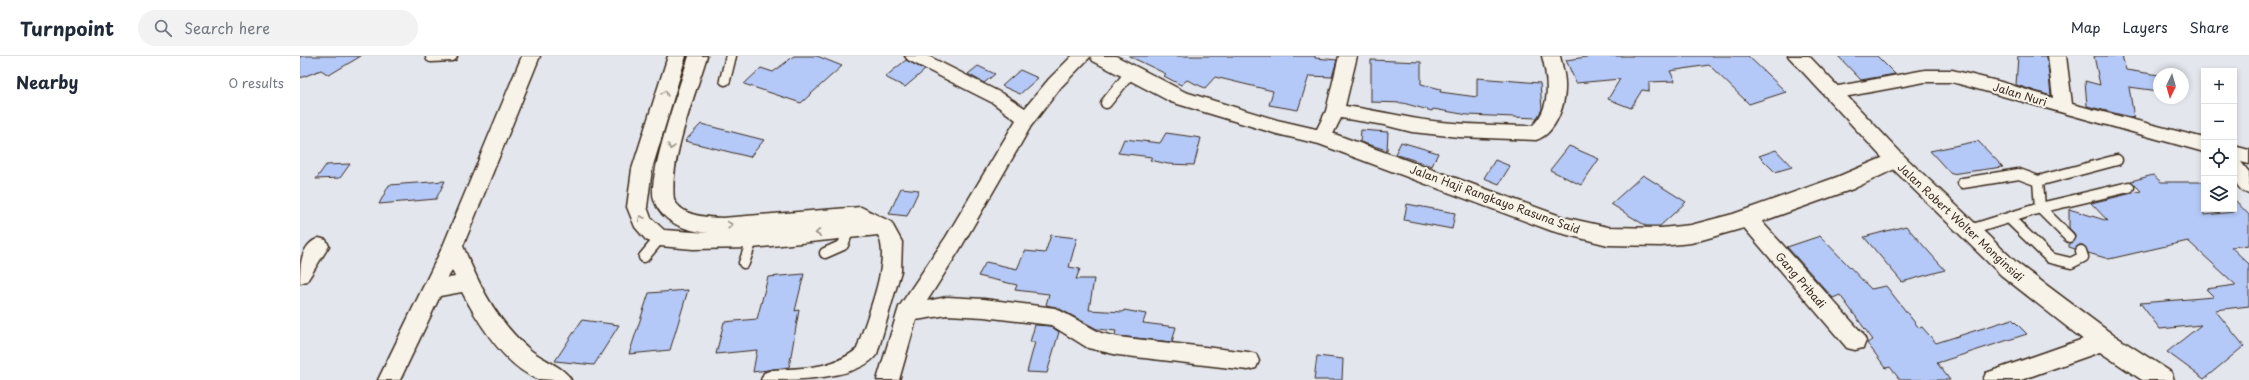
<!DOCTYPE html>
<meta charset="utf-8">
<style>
body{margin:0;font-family:"Playpen Sans",sans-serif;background:#f2f2f3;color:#1f2937}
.controls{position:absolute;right:12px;top:12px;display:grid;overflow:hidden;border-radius:0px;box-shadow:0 2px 6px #0003}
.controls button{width:36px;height:36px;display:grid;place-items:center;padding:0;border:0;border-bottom:1px solid #e0e1e3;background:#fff;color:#1f2937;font:20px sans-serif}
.compass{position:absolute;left:1853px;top:12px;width:36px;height:36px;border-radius:50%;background:#fff;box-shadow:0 2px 6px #0003;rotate:185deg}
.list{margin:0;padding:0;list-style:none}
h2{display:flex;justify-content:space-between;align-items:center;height:52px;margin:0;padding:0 16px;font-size:17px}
h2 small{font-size:13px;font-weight:400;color:#747a83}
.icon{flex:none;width:22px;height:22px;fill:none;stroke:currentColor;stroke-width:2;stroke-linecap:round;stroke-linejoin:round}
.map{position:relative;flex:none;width:1949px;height:324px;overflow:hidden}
header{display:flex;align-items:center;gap:24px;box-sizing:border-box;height:56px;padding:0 20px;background:#fff;border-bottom:1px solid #e0e1e3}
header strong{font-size:19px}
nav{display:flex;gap:22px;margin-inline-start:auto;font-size:14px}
.search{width:280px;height:36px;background:#f2f2f3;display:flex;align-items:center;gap:10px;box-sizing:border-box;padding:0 14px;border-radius:22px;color:#747a83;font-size:15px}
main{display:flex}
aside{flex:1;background:#fff}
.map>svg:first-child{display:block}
.building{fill:#b4c9f8;stroke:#3b2a1e}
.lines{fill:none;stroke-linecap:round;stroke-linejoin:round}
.lane-casing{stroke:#3b2a1e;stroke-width:13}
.street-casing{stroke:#3b2a1e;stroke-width:3}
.secondary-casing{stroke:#3b2a1e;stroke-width:3}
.highway-casing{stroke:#3b2a1e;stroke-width:3}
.lane{stroke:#f7f3e8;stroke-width:10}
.street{fill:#f7f3e8;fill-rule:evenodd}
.secondary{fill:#f7f3e8;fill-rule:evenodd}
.highway{fill:#f7f3e8;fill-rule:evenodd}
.oneway{stroke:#998e83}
.labels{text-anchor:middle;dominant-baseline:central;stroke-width:4;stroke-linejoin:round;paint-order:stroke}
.street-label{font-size:11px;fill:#3b2a1e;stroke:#f7f3e8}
</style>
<header>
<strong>Turnpoint</strong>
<div class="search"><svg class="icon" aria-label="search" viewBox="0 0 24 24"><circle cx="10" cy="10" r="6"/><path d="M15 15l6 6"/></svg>Search here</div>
<nav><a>Map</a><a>Layers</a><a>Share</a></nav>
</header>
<main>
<aside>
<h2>Nearby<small>0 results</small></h2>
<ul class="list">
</ul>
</aside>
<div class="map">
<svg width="1949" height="324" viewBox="0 0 1949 324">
<rect width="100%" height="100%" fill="#e3e6ed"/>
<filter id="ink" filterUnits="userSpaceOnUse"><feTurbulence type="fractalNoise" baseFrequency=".025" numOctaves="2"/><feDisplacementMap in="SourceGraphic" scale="8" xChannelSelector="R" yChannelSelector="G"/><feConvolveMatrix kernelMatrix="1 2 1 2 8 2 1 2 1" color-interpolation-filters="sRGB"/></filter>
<g filter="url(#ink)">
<!-- building -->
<g class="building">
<path d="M0 0H61L29 19 21 14 0 22Z"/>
<path d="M494 0H517L542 10 501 47 444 28 461 12 473 16Z"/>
<path d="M829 0H1015V2L1037 4 1032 21 1009 20 998 54 969 49 973 35 915 21 905 32 887 24 881 29 864 20 866 18Z"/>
<path d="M1293 0H1448L1486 36 1449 48 1409 9 1370 15 1375 25 1349 26V35L1342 34 1331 52 1308 43 1320 23 1276 27 1266 4Z"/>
<path d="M1538 0H1577L1595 18 1561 24Z"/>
<path d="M1718 0H1747L1751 40 1716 29Z"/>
<path d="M1794 0H1822L1826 14 1859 19V35L1829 31 1834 62 1787 50 1785 25 1800 29Z"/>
<path d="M606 4 625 14 605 31 585 21Z"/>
<path d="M1071 4 1121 6V28L1141 33 1140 36 1177 41V22L1240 27 1242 53 1237 62 1168 59 1133 53 1132 55 1103 47 1071 46Z"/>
<path d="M678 10 695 18 684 27 668 18Z"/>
<path d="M720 14 738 22 720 38 702 30Z"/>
<path d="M401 68 464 84 450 101 385 85Z"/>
<path d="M1061 74 1088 76 1087 94 1060 86Z"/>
<path d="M866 77 901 82 894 109 868 108 850 104 852 101 818 97 824 83 860 87Z"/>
<path d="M1678 85 1703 111 1651 118 1630 95Z"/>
<path d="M1101 86 1138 97 1132 110 1095 98Z"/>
<path d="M1269 90 1299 103 1281 129 1250 114Z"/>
<path d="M1476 94 1492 111 1475 116 1459 100Z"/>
<path d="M1195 104 1210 110 1199 128 1184 122Z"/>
<path d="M50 108 40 122 16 123 26 109Z"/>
<path d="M1343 119 1386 146 1360 170H1346L1311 148Z"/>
<path d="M1853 119 1861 126H1904V159L1934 156V143L1949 159V189L1931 191 1949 208V250L1915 254 1944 290 1904 323 1867 296 1901 269 1860 273 1840 247 1914 241 1906 233 1936 229 1888 185 1809 203 1788 197 1783 189H1779L1775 193 1769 191V187L1775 182 1774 177 1769 172V153L1808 165 1791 147 1841 135 1831 125Z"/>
<path d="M145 125 136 143 79 148 89 129Z"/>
<path d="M601 132 619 134 607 160 589 158Z"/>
<path d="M1107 148 1155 157 1152 173 1104 164Z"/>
<path d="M1606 170 1645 214 1602 226 1564 181Z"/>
<path d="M751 179 777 182 769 211 780 213 776 223H794L789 254 823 256 824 254 846 258 843 267 876 271 872 286 818 280 815 279 816 275 797 273 756 251 746 249 749 238 715 234 717 229 678 220 686 206 717 213 725 195 745 197Z"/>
<path d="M1520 180 1571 233 1586 230 1619 272 1622 271 1636 287 1712 263 1727 278 1637 307 1650 324H1600L1590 311 1586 312 1567 287 1573 284 1540 239 1533 242 1487 191Z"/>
<path d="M504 218 495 255 499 254 489 311 453 316 457 294 416 298 424 266 457 263 468 221Z"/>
<path d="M388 234 370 294 329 298 349 237Z"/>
<path d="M282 264 319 269 294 309 255 305Z"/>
<path d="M735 269 750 270 759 276 747 317 727 316 735 286H730Z"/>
<path d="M1017 300 1043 303 1042 324H1014Z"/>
</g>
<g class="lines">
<!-- lane casing -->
<g class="lane-casing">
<g id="lane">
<path d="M131 1 152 0"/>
<path d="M425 24 431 0"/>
<path d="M806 47 831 16"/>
<path d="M1663 127 1719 118 1738 125"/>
<path d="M1710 163 1750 202 1771 207 1783 201 1781 195"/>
<path d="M1670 174 1740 152 1829 131"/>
<path d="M1769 181 1740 152 1738 125 1817 104"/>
<path d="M525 197 543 189 549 173"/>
<path d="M344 201 360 182"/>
<path d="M444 207 452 184"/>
</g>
</g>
<!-- street casing -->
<g class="street-casing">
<g id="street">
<path d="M222 0H240L163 190C179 229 196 264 228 292 240 303 265 311 271 324 261 324 247 324 238 323 205 311 178 266 162 236L140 240 100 324H78L143 190ZM152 214 155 221 148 222Z"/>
<path d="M368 0H386L352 113 347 151 351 162 364 174 409 177C387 175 362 167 354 144 347 121 381 27 389 0H407C395 40 369 103 374 144 384 161 405 161 422 162L561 151 591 166 602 186 601 215 577 298C559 324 495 324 461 324L464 317 472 314C501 312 533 313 557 293 565 265 592 205 578 179L452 192 393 193 360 190 346 184 335 171 327 151 332 113Z"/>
<path d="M605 0H628L705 39 725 52 749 23 772 0H791L761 31 731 70 660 193 627 245 647 241 684 243 755 252 801 277 818 281 948 296 956 298 959 305 956 312 948 314 818 299 788 292 751 269 684 261 647 259 616 264 599 324H577L599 251 646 181 716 64 693 47 608 4Z"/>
<path d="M1039 0H1057L1045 50C1068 53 1090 58 1112 62 1151 69 1192 69 1232 70 1252 52 1248 23 1242 0H1260C1262 9 1265 19 1265 28 1266 48 1256 78 1236 84L1159 81 1112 76 1084 69 1041 62 1029 86 1022 88 1015 86 1013 81 1026 55Z"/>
<path d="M1748 0H1766L1772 48 1904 82V96L1652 26H1625L1533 43 1527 41 1524 37 1527 33 1533 31 1625 14H1652L1701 26 1753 42Z"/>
<path d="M1934 90 1949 94V108L1941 106 1949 116V138C1929 132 1934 107 1934 90Z"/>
<path d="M1447 154 1454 157 1563 278 1566 285 1563 292 1555 294 1547 292 1440 167 1437 162 1440 157Z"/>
<path d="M19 182 26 184 29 190 7 225 0 227C0 210 0 189 19 182Z"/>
<path d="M1803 276 1811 278 1814 285 1811 292 1721 324H1683L1686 317Z"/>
</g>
</g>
<!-- secondary casing -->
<g class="secondary-casing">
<path id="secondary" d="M790 0H816L885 36 977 64 1029 76 1263 161 1308 171 1361 172 1391 169 1433 158 1537 121 1589 99 1596 96 1603 99 1607 104 1603 109 1553 133 1444 172 1391 187 1361 190 1308 189 1252 175 1019 88 977 78 871 46 793 5Z"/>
</g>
<!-- highway casing -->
<g class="highway-casing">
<path id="highway" d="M1488 0H1509L1603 99 1717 207 1812 278 1871 316 1874 324H1842L1794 292 1701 219 1589 109Z"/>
</g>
<!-- lane -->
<use href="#lane" class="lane"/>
<!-- street -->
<use href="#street" class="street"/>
<!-- secondary -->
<use href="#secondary" class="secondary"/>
<!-- highway -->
<use href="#highway" class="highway"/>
</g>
<!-- one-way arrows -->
<defs><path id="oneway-chevron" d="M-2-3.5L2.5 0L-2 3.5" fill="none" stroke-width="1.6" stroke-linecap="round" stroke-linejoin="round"/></defs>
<g class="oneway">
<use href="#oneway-chevron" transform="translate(365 37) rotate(-73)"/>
<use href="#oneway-chevron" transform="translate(371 91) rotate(106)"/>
<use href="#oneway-chevron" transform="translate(341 162) rotate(-116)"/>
<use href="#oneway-chevron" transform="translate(430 169) rotate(-5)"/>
<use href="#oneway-chevron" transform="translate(518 177) rotate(174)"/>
</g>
</g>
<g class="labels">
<!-- street labels -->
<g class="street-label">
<text transform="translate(1720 38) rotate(17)">Jalan Nuri</text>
<text transform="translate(1195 143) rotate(20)">Jalan Haji Rangkayo Rasuna Said</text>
<text transform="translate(1661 166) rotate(43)">Jalan Robert Wolter Monginsidi</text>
<text transform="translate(1501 224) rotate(49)">Gang Pribadi</text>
</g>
</g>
</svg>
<div class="controls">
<button>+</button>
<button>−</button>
<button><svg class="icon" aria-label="locate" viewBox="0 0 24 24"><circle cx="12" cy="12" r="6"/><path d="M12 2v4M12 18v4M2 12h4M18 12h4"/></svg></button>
<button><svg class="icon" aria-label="layers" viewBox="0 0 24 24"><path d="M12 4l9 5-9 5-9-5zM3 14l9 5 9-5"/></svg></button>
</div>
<svg class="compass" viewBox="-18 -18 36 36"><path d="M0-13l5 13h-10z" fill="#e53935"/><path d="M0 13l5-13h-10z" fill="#747a83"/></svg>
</div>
</main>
